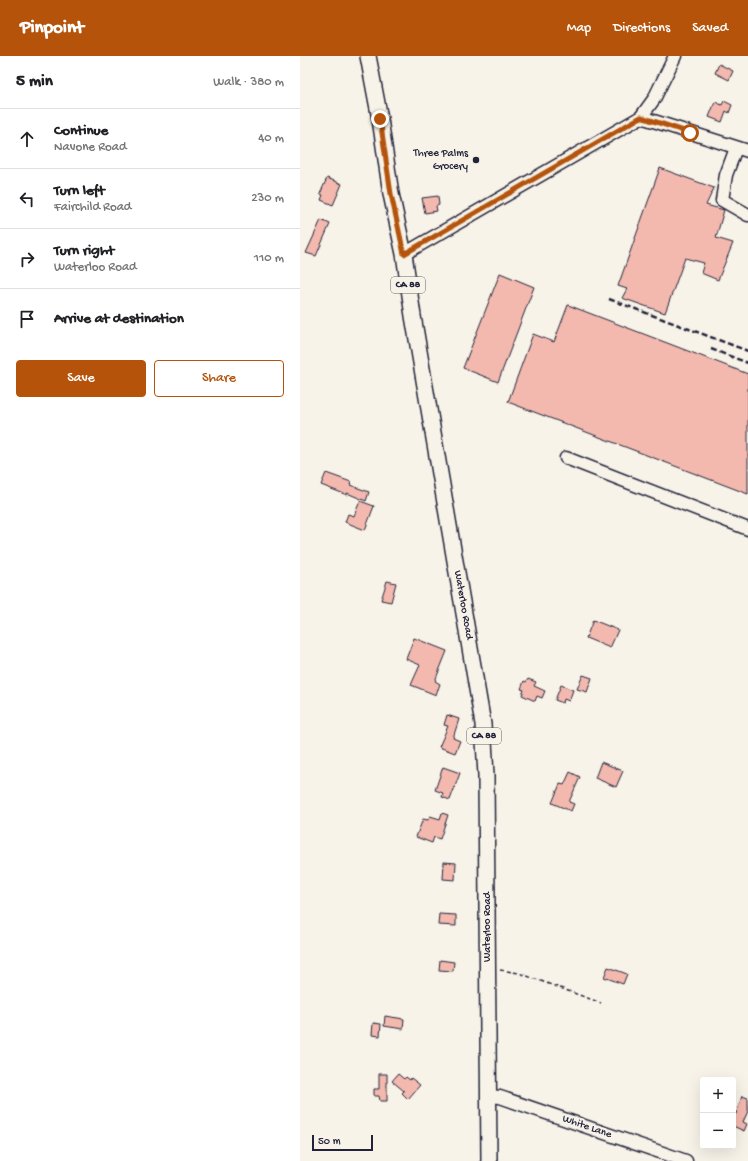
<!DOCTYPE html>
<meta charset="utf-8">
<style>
body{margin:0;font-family:"Gochi Hand",sans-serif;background:#f6f6f6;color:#202124}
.controls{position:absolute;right:12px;bottom:12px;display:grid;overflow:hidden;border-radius:4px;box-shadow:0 4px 16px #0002}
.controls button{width:36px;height:36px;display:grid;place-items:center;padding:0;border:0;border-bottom:1px solid #e0e0e0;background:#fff;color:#202124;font:20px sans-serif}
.scale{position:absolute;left:12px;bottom:10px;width:61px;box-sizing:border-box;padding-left:4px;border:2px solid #22223b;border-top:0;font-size:11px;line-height:14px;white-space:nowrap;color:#22223b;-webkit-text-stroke:3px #f7f3e8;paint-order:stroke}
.stop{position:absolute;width:12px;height:12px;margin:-9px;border:3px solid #b45309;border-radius:50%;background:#fff}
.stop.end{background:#b45309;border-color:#fff;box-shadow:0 1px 4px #0008}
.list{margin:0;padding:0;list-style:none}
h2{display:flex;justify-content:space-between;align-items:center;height:52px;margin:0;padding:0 16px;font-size:17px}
h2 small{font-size:13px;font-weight:400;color:#757577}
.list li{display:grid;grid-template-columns:26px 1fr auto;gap:12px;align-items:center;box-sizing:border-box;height:60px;padding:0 16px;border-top:1px solid #e0e0e0}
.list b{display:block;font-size:15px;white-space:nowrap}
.list p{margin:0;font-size:13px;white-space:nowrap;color:#757577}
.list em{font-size:13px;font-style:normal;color:#757577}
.actions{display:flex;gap:8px;padding:12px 16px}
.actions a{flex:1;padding:9px 0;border:1px solid #b45309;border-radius:4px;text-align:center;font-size:14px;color:#b45309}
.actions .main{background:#b45309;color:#fff}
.icon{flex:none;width:22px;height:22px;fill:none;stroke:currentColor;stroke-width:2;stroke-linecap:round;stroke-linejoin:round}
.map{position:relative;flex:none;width:448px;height:1105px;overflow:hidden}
header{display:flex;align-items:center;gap:24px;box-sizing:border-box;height:56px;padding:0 20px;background:#b45309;color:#fff}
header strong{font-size:19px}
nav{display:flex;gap:22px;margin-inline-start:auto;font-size:14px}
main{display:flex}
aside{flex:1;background:#fff}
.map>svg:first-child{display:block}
.building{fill:#f4b9ae;stroke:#22223b}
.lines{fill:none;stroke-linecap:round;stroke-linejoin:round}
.minor-casing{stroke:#22223b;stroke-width:15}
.major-casing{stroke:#22223b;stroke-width:18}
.path{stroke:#22223b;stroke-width:1.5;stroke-dasharray:4 3;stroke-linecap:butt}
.minor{stroke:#f7f3e8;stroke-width:12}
.major{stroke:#f7f3e8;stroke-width:15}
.rail{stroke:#22223b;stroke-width:2.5;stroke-dasharray:6 3;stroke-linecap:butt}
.route{stroke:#b45309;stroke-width:5}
.poi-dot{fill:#22223b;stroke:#f7f3e8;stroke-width:1.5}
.labels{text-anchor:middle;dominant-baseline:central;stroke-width:4;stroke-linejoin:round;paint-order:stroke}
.shield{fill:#f7f3e8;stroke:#62616f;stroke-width:1}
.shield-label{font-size:10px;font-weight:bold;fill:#22223b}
.poi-label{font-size:11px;fill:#22223b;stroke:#f7f3e8;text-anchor:end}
.street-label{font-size:11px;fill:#22223b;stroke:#f7f3e8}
</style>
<header>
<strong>Pinpoint</strong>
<nav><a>Map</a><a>Directions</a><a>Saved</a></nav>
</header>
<main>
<aside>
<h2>5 min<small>Walk · 380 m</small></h2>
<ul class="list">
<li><svg class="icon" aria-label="ahead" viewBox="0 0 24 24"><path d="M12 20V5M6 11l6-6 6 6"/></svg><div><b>Continue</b><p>Navone Road</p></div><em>40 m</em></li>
<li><svg class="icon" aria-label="left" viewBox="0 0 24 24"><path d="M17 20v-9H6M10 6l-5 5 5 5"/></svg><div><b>Turn left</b><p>Fairchild Road</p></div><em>230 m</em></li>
<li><svg class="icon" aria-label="right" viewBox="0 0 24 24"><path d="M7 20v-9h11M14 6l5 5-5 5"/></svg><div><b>Turn right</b><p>Waterloo Road</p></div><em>110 m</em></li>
<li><svg class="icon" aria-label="arrive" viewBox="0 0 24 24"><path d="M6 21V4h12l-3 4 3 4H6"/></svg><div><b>Arrive at destination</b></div></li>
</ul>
<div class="actions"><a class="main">Save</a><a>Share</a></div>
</aside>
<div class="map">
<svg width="448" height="1105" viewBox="0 0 448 1105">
<rect width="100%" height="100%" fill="#f7f3e8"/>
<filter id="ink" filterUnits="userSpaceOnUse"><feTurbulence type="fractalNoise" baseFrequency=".025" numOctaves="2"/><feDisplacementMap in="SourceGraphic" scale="8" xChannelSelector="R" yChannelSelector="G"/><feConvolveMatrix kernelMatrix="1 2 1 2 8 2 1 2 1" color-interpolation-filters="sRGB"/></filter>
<g filter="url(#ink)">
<!-- building -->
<g class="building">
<path d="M419 8 433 15 429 24 415 17Z"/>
<path d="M424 45 432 49 429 57 426 55 422 66 409 61 415 46 422 49Z"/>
<path d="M360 112 414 132 406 149 424 154 416 182 433 187 418 224 401 217 404 207 385 202 365 257 322 242 327 233 318 230Z"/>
<path d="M27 122 42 128 33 149 21 144 23 139 20 138Z"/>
<path d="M138 140 139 149 136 150 137 155 125 157 122 142Z"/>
<path d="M21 164 30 168 16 200 6 197Z"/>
<path d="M200 217 234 231 198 326 163 312Z"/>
<path d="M268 249 448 318V438L208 346 233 278 254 286Z"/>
<path d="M26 417 51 426 50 429 69 436 66 445 47 437V439L21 429Z"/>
<path d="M60 445 74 450 65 474 45 466 48 458 54 460Z"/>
<path d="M87 525 96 527 91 546 81 544Z"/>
<path d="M293 564 318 574 310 592 286 582Z"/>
<path d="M114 582 147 595 135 625 140 628 136 639 111 629 120 609 106 603Z"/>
<path d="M283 619 292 622 287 636 277 633Z"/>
<path d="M228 623 236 626 234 630 245 635 242 642 237 640 235 645 222 639 224 634 221 633 224 625 226 626Z"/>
<path d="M261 629 273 634 269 645 264 643 263 647 255 644Z"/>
<path d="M147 659 159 663 153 682 160 685 155 697 139 691 148 670 144 669Z"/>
<path d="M301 706 323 715 316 731 295 722Z"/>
<path d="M143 711 160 717 150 744 142 741 143 737 135 734Z"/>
<path d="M270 716 280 721 269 746 274 748 271 755 252 747 260 728 264 729Z"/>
<path d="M142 757 148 759 140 783 134 781 132 787 116 781 123 763 128 764 130 760 140 763Z"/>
<path d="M144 806 156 807 155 824 143 823Z"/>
<path d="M139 858 156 859V870L138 869Z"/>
<path d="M140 904 154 906 153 915 139 914Z"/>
<path d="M308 911 327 918 323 928 304 921Z"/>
<path d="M85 960 104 963 103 973 84 970Z"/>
<path d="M73 967 81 968 80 980 72 979Z"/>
<path d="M79 1018H87V1045H80L79 1040H74V1033H79Z"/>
<path d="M98 1018 104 1023 106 1021 110 1024 111 1022 120 1029 108 1043 102 1037 104 1035 92 1025Z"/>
<path d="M442 1040 448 1042V1055L443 1066 447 1068 444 1075 433 1070V1057L436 1058Z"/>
</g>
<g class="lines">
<!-- minor casing -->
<g class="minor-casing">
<g id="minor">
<path d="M341 61 448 95"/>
<path d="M436 92 426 119 422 144 448 159"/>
<path d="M104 198 341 61 354 43 375 0"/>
<path d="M266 402 448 473"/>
<path d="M189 1040 200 1041 386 1105"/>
</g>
</g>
<!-- major casing -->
<g class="major-casing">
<path id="major" d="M68 0 80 63 91 138 104 198 113 260 183 668 186 719 189 1105"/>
</g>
<!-- path -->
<path class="path" d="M200 914 219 917 301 947"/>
<!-- minor -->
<use href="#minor" class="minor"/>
<!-- major -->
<use href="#major" class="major"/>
<!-- rail -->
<g class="rail">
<path d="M309 243 448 295"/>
<path d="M411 293 448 307"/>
</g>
</g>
</g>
<g class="lines" filter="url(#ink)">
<!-- route -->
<path class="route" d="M80 63 91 138 104 198 341 61 390 77"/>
</g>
<!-- markers -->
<circle class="poi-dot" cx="176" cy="104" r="4"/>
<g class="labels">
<!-- shield labels -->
<g class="shield">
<rect x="91" y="221" width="34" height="16" rx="3"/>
<rect x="167" y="672" width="34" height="16" rx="3"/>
</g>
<g class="shield-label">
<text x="108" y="229">CA 88</text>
<text x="184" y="680">CA 88</text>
</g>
<!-- poi labels -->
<g class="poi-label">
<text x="168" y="98">Three Palms<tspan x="168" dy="13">Grocery</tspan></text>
</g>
<!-- street labels -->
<g class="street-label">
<text transform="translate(163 549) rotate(80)">Waterloo Road</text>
<text transform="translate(188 871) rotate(-90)">Waterloo Road</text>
<text transform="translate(287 1071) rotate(19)">White Lane</text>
</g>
</g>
</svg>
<div class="controls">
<button>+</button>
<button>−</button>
</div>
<div class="scale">50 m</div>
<div class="stop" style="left:390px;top:77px"></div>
<div class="stop end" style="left:80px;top:63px"></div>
</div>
</main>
